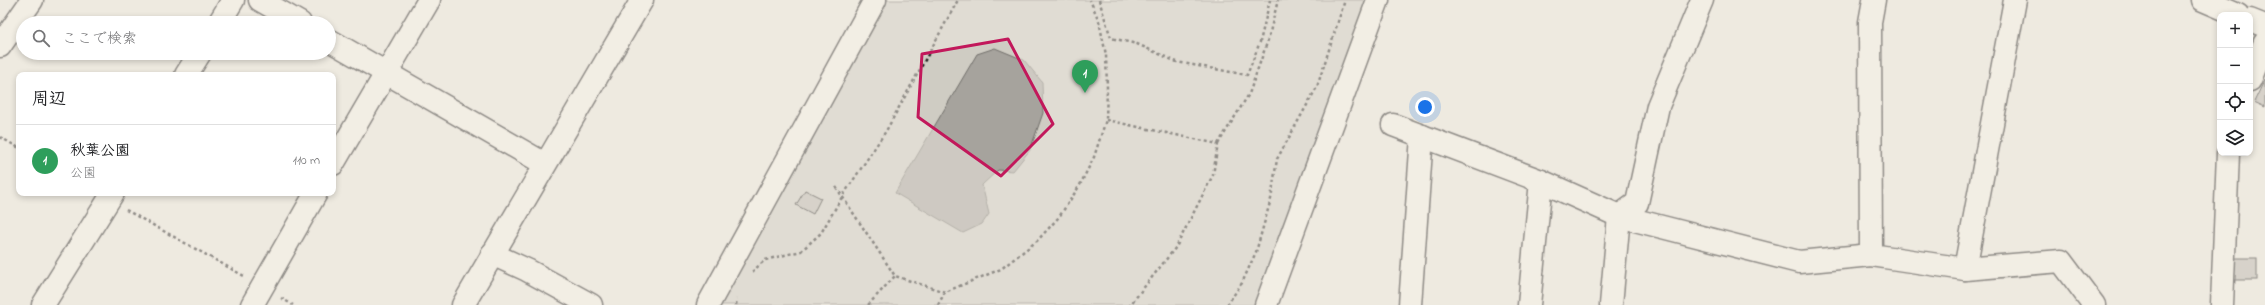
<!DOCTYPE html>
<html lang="ja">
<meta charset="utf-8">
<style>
body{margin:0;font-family:"Indie Flower","Klee One",sans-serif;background:#f2f2f2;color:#202124}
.controls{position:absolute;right:12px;top:12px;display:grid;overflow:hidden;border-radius:8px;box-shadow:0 2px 6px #0003}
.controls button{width:36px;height:36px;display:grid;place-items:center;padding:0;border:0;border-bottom:1px solid #e0e0e0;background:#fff;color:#202124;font:20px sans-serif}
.you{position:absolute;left:1425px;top:107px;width:14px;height:14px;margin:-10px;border:3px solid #fff;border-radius:50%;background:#1a73e8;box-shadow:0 0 0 6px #1a73e833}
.badge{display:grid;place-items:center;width:26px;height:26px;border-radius:50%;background:#0b8043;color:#fff;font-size:13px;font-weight:700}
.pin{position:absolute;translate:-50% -33px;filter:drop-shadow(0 1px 2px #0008)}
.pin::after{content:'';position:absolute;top:21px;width:14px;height:12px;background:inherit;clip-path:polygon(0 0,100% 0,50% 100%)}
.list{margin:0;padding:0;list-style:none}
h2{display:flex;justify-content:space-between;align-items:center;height:52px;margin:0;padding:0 16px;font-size:17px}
h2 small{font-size:13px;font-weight:400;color:#757577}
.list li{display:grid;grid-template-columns:26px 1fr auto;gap:12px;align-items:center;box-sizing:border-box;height:72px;padding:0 16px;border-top:1px solid #e0e0e0}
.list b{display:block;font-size:15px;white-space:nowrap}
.list p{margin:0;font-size:13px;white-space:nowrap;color:#757577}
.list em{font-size:13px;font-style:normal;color:#757577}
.icon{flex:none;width:22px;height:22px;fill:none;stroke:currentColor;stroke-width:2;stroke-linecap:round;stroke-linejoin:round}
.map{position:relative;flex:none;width:2265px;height:305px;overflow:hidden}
.search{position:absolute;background:#fff;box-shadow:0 2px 6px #0003;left:16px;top:16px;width:320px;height:44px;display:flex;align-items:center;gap:10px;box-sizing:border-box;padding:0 14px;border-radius:22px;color:#757577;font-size:15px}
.panel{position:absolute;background:#fff;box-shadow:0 2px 6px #0003;left:16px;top:72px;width:320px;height:124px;border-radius:8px}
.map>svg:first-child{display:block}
.green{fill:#cfccc3;stroke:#767470}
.water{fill:#a6a39d;stroke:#6f6d69}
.building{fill:#bab7af;stroke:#1c1c1c}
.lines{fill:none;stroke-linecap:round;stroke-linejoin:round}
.minor-casing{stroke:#1c1c1c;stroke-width:25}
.major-casing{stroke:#1c1c1c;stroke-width:25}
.path{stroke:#1c1c1c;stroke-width:2.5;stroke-dasharray:3 3;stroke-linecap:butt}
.minor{stroke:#f7f3e8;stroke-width:22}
.major{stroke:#f7f3e8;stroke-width:22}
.marked{fill:none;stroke:#c2185b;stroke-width:3;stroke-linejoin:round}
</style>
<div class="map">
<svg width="2265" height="305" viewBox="0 0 2265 305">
<rect width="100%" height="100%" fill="#eeeae0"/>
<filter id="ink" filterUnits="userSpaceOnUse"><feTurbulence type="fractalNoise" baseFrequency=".025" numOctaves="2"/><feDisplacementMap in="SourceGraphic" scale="8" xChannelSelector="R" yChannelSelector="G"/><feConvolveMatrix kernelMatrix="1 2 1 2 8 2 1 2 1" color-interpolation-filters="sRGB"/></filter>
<g filter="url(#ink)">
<!-- green -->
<path class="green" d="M885 0H1371L1255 305H718Z"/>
<!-- water -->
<path class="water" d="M995 48 1024 60 1042 82 1043 113 1030 150 1013 171 998 170 982 185 989 214 982 224 963 233 895 193 977 54Z"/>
<!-- building -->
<g class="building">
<path d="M2265 79V107L2254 102Z"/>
<path d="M805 190 821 198 813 214 796 205Z"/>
<rect x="2231" y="258" width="26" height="22"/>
</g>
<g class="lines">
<!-- minor casing -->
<g class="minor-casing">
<g id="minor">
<path d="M260 0 300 23"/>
<path d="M219 23 233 0"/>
<path d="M329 40 545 164"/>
<path d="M0 46 32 0"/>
<path d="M186 75 200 53"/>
<path d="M2250 80 2265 42"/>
<path d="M1393 125 1541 181 1619 216 1799 262 1871 255 1965 269 2061 261 2094 305"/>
<path d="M333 164 429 0"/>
<path d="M492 254 527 270 591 305"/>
<path d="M1871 255 1870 22 1874 0"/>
<path d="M1965 269 2015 0"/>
<path d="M43 305 113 193"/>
<path d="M252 305 316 193"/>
<path d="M463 305 642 0"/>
<path d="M708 305 875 0"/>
<path d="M1266 305 1378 0"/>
<path d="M1410 305 1422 136"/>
<path d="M1529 305 1541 181"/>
<path d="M1611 305 1619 216 1637 203 1658 106 1702 0"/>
<path d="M2222 305 2228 153"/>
</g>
</g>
<!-- major casing -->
<g class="major-casing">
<g id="major">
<path d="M2203 0 2238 15"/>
<path d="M2250 20 2265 26"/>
</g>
</g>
<!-- path -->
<g class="path">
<path d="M1099 0 1111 38 1137 44 1177 62 1247 75 1260 42 1270 0"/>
<path d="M1106 120 1218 144 1213 175 1176 247 1130 305"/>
<path d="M0 137 19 148"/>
<path d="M1218 144 1249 94 1268 40 1278 0"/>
<path d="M836 187 895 276 945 292 1001 269 1037 241 1059 217 1080 185 1094 157 1106 120 1107 88 1106 55 1099 21 1090 0"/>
<path d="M126 210 244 276"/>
<path d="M752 272 765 260 801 251 821 233 842 197 886 131 958 0"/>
<path d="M281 298 293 305"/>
<path d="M736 305 737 299"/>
<path d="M868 305 895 276"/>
<path d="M938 305 945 292"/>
<path d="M1227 305 1242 283 1256 252 1271 199 1277 159 1317 87 1345 0"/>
</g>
<!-- minor -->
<use href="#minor" class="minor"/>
<!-- major -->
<use href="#major" class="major"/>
</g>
</g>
<!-- marked area -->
<path d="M0 0H2265V305H0ZM1008 39 1053 124 1001 176 918 117 922 54Z" fill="#eeeae0" fill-opacity=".55" fill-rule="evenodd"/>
<path class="marked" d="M1008 39 1053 124 1001 176 918 117 922 54Z"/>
</svg>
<div class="controls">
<button>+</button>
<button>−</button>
<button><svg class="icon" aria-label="locate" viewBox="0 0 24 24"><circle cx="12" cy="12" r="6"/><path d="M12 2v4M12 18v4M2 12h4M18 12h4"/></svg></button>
<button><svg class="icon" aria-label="layers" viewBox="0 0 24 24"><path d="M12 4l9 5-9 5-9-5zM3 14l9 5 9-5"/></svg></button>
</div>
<div class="you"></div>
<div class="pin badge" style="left:1085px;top:93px;background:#2e9e5b">1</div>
<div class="search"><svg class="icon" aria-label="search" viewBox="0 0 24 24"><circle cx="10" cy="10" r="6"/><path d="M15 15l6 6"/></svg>ここで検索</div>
<section class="panel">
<h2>周辺<small></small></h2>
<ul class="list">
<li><span class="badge" style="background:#2e9e5b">1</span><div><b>秋葉公園</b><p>公園</p></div><em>110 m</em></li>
</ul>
</section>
</div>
